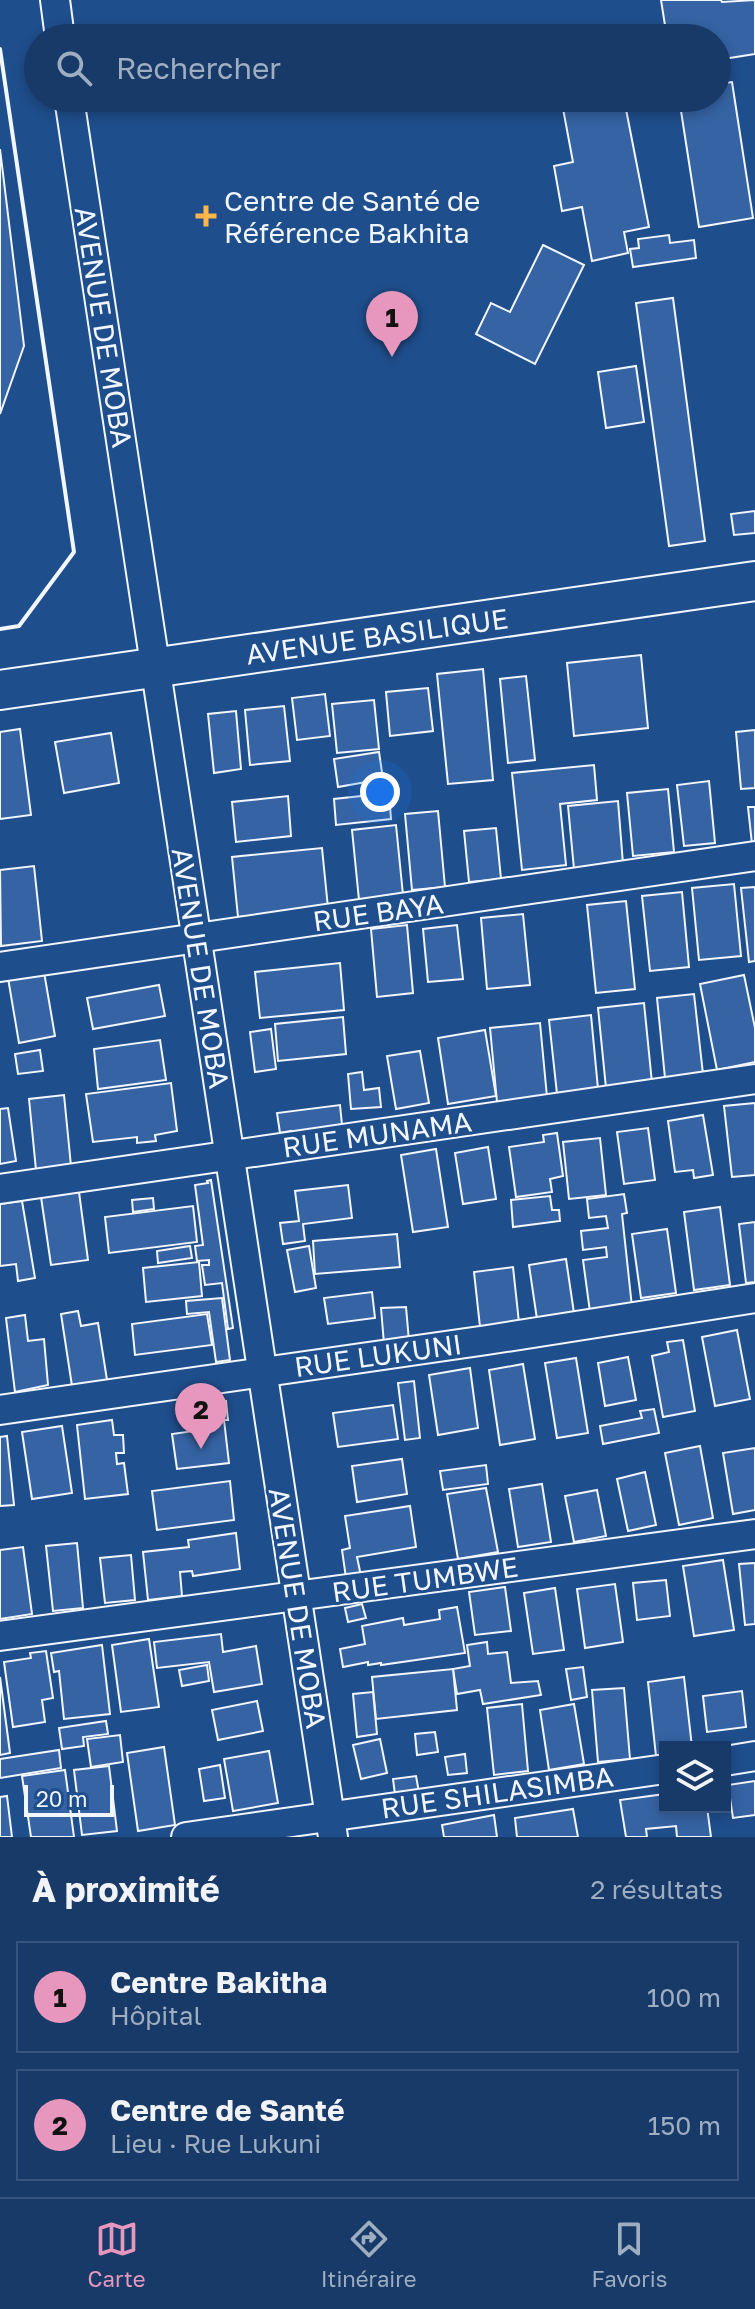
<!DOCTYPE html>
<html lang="fr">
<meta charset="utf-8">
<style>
body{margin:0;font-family:"Golos Text",sans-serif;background:#244571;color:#f1f3f6}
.controls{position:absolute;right:24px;bottom:24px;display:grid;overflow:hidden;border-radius:0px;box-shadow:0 4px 12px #0003}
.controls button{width:72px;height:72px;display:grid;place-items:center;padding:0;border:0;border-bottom:2px solid #36547d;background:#173a69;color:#f1f3f6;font:40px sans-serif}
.scale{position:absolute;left:24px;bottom:20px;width:90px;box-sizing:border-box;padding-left:8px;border:4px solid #f2f6ff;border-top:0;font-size:22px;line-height:28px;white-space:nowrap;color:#f2f6ff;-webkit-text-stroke:6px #1f4e8c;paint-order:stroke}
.you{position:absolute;left:380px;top:792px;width:28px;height:28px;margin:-20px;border:6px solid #fff;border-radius:50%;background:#1a73e8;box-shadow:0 0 0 12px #1a73e833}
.badge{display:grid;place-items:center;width:52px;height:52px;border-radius:50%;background:#e797bd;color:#111;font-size:26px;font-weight:700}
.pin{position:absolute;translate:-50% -66px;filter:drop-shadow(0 2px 4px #0008)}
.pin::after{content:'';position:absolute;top:42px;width:28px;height:24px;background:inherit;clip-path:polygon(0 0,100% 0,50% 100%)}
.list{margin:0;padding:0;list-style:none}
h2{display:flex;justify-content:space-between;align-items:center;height:104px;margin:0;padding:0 32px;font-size:34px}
h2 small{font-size:26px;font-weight:400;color:#9eadc0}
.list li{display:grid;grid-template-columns:52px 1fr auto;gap:24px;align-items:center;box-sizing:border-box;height:112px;margin:0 16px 16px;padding:0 16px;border:2px solid #36547d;border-radius:0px}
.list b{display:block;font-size:30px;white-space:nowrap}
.list p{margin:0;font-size:26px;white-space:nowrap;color:#9eadc0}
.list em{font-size:26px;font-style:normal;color:#9eadc0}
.icon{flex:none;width:44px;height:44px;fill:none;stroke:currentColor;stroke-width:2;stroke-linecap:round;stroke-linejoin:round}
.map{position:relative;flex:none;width:755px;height:1837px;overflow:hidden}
.search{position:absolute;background:#173a69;box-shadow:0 4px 12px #0003;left:24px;right:24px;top:24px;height:88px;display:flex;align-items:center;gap:20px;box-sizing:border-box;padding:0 28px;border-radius:44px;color:#9eadc0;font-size:30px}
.sheet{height:360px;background:#173a69}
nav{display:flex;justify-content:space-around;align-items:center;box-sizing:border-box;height:112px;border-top:2px solid #36547d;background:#173a69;font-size:22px;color:#9eadc0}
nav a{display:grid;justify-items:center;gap:4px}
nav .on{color:#e797bd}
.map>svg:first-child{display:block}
.building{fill:#3563a3;stroke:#f2f6ff;stroke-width:2}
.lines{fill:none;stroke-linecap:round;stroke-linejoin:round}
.street-casing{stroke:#f2f6ff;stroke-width:32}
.secondary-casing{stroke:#f2f6ff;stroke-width:42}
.street{stroke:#1f4e8c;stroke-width:28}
.secondary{stroke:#1f4e8c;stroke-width:38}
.wall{stroke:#f2f6ff;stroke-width:4}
.poi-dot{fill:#ffb74d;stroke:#1f4e8c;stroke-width:3}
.labels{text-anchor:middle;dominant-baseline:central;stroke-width:6;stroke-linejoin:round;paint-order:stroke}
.poi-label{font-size:28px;fill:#f2f6ff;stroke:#1f4e8c;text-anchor:start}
.street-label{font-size:28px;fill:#f2f6ff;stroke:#1f4e8c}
</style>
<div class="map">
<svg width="755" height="1837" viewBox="0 0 755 1837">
<rect width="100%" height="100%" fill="#1f4e8c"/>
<!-- building -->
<g class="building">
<path d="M661 0H721L722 2 755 0V54L717 60V38H667Z"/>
<path d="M732 82 753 218 699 227 679 98H717V84Z"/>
<path d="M561 98H629L624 99 649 227 624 232 628 253 592 261 582 207 562 211 554 166 573 162Z"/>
<path d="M0 149 24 346 0 414Z"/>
<path d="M669 235 670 243 694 240 696 258 633 267 630 249 639 248 638 239Z"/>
<path d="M543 245 584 265 535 364 476 334 491 303 510 312Z"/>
<path d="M673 298 705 541 669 546 636 303Z"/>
<path d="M636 366 644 422 606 428 598 372Z"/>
<path d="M755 511V533L734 535 731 514Z"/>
<path d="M641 655 648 728 574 736 567 663Z"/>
<path d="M483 669 493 780 448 784 437 674Z"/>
<path d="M526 676 535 760 508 763 500 679Z"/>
<path d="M428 688 433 731 390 736 386 692Z"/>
<path d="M325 694 330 736 297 740 292 698Z"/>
<path d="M374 700 379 749 337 753 332 704Z"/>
<path d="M284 706 290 761 250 765 245 710Z"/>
<path d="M236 711 241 769 214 773 208 714Z"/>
<path d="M20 729 31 815 0 819V732Z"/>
<path d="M755 730V788L741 789 736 732Z"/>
<path d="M111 733 119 783 64 793 55 742Z"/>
<path d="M379 752 383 779 338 787 334 759Z"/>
<path d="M594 765 597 800 560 804 566 865 522 870 512 773Z"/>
<path d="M709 781 715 843 684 846 677 785Z"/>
<path d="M668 789 674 852 633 856 627 793Z"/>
<path d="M389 793 391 819 336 825 334 799Z"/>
<path d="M288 796 291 836 236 842 232 802Z"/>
<path d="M618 801 623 864 574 869 568 806Z"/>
<path d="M748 807H755V844H752Z"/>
<path d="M438 811 445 887 412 890 405 814Z"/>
<path d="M396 825 403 895 359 900 352 830Z"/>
<path d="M496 828 501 879 469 882 464 831Z"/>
<path d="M322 848 328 908 238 917 232 857Z"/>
<path d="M34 866 42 941 1 946 0 870Z"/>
<path d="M734 884 741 956 699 960 692 888Z"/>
<path d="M755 887V961L749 962 741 888Z"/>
<path d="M682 892 689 967 650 971 642 896Z"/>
<path d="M626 901 635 989 596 993 587 905Z"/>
<path d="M523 914 530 985 487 989 481 918Z"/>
<path d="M407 925 413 993 377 997 371 929Z"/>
<path d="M457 925 463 979 428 982 423 929Z"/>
<path d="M340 963 344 1010 260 1018 255 972Z"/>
<path d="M44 972 55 1036 19 1043 8 978Z"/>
<path d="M744 975 755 1028V1062L717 1070 700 984Z"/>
<path d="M159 985 165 1016 93 1029 87 998Z"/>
<path d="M694 994 703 1074 665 1078 657 998Z"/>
<path d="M644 1003 652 1083 606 1088 598 1008Z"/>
<path d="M591 1015 598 1089 557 1094 549 1020Z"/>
<path d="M343 1017 346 1054 278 1061 275 1024Z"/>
<path d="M540 1023 547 1097 497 1102 490 1028Z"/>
<path d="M271 1029 276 1069 255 1072 250 1032Z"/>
<path d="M485 1030 496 1096 448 1104 438 1038Z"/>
<path d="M160 1040 166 1080 98 1089 94 1049Z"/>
<path d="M40 1050 43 1071 18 1074 15 1054Z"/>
<path d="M420 1051 429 1103 396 1109 387 1056Z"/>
<path d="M362 1072 364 1090 379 1088 381 1107 351 1109 348 1074Z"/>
<path d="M171 1083 177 1131 155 1135 156 1141 137 1143V1137L93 1142 86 1094Z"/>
<path d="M64 1095 71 1166 36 1170 29 1099Z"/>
<path d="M755 1103V1175L732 1177 724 1106Z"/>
<path d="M340 1105 342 1125 292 1138 291 1131 280 1133 277 1113Z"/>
<path d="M8 1108 16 1161 0 1164V1109Z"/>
<path d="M703 1115 713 1175 694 1178 693 1170 675 1172 668 1121Z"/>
<path d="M648 1128 655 1180 624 1184 617 1132Z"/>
<path d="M557 1133 563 1176 550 1179 552 1192 516 1197 509 1147 544 1142 543 1135Z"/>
<path d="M600 1138 606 1195 569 1199 563 1142Z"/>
<path d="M488 1147 496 1199 463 1204 455 1153Z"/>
<path d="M436 1149 448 1227 413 1232 401 1155Z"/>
<path d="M211 1180 233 1328 228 1329 222 1283 205 1285 202 1265H209V1260L197 1261 195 1246 203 1245 195 1185 208 1183 207 1181Z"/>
<path d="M348 1185 352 1218 303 1224 305 1241 283 1244 280 1223 299 1221 295 1191Z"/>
<path d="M79 1192 88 1260 51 1265 41 1197Z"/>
<path d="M624 1194 627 1213 622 1214 632 1307 590 1312 583 1260 607 1257 606 1247 583 1250 581 1231 608 1228 606 1216 589 1218 587 1199Z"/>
<path d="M550 1196 552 1210H559L560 1221 513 1227 511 1200Z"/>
<path d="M153 1198 154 1209 133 1212 132 1200Z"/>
<path d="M22 1201 35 1278 18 1281 16 1264 0 1266V1204Z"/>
<path d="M193 1206 197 1242 109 1253 105 1217Z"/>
<path d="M720 1207 730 1285 694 1290 684 1212Z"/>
<path d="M755 1222V1282L746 1283 739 1224Z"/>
<path d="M667 1229 676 1293 641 1298 632 1234Z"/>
<path d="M397 1234 400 1267 315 1274 313 1241Z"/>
<path d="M190 1246 192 1258 158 1263 157 1251Z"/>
<path d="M309 1246 316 1288 295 1292 287 1250Z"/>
<path d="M566 1259 575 1320 538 1326 529 1265Z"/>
<path d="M199 1262 202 1296 146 1302 143 1268Z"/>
<path d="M513 1267 520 1332 481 1336 474 1272Z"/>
<path d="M372 1292 375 1318 328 1324 324 1298Z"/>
<path d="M222 1298 230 1360 216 1362 209 1312 187 1314 186 1301Z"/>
<path d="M406 1307 409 1341 384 1344 381 1308Z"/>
<path d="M78 1311 81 1326 98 1323 107 1380 72 1386 61 1314Z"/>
<path d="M207 1314 212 1345 135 1355 132 1324Z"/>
<path d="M25 1315 28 1341 44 1339 48 1385 15 1392 6 1318Z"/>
<path d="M737 1330 750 1399 715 1406 702 1337Z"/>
<path d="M683 1340 695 1411 663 1417 652 1356 669 1352 667 1342Z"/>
<path d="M628 1357 636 1400 605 1406 598 1363Z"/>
<path d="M576 1358 588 1433 557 1438 545 1363Z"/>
<path d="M523 1364 535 1439 500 1445 489 1370Z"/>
<path d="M470 1368 478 1428 438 1435 429 1375Z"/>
<path d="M414 1381 420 1438 405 1440 398 1383Z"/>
<path d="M226 1401 228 1420H224L229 1463 177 1469 172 1434 215 1428V1422L186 1424 184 1405Z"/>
<path d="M393 1405 398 1439 338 1447 333 1413Z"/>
<path d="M654 1409 659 1433 603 1444 600 1426 642 1418 640 1411Z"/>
<path d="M112 1420 114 1435H123L124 1453H116L117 1464 124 1463 128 1494 85 1499 77 1425Z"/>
<path d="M62 1426 72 1493 32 1499 22 1432Z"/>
<path d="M7 1436 14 1505 0 1506V1437Z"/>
<path d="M700 1446 713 1518 679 1525 665 1453Z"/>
<path d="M755 1448V1510L733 1514 723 1453Z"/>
<path d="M402 1459 407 1494 357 1502 352 1466Z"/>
<path d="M486 1465 488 1484 443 1490 440 1471Z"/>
<path d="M645 1472 656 1525 628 1531 617 1479Z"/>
<path d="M230 1481 234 1520 157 1530 152 1491Z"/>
<path d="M542 1484 551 1542 518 1547 509 1489Z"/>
<path d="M486 1488 498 1552 458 1559 447 1494Z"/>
<path d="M597 1490 606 1536 574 1542 565 1496Z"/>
<path d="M410 1506 416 1547 357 1557 361 1576 346 1578 342 1550 350 1548 345 1516Z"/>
<path d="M236 1533 240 1569 193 1576 192 1571 180 1572 182 1596 148 1600 143 1552 189 1547 188 1540Z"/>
<path d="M77 1543 83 1608 53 1611 46 1546Z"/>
<path d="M23 1547 32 1614 0 1619V1550Z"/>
<path d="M131 1555 135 1600 105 1603 100 1558Z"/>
<path d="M723 1560 734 1630 694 1636 683 1566Z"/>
<path d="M755 1563V1624L745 1625 739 1564Z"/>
<path d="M666 1580 670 1616 637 1620 633 1583Z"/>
<path d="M615 1584 623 1642 585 1648 577 1589Z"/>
<path d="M505 1587 511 1631 475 1635 469 1592Z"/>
<path d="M555 1588 564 1650 533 1654 524 1593Z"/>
<path d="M362 1604 366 1618 348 1622 345 1608Z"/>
<path d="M457 1607 465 1653 381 1665V1663L368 1665V1662L343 1667 340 1649 365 1644 362 1626 403 1618 404 1625 440 1619 439 1610Z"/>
<path d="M221 1634 223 1652 256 1646 262 1684 214 1692 209 1662 157 1668 154 1642Z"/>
<path d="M149 1639 159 1707 121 1712 112 1645Z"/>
<path d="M487 1642 488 1654 507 1652 511 1683 538 1681 541 1695 483 1704 480 1690 457 1694 453 1669 470 1666 467 1645Z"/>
<path d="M102 1645 110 1714 64 1719 59 1671 54 1672 51 1653Z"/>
<path d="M46 1651 53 1698 42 1700 45 1722 13 1727 4 1662 31 1658 30 1653Z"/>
<path d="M207 1665 209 1681 182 1686 179 1670Z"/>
<path d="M583 1667 587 1697 571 1700 566 1669Z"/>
<path d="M453 1669 457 1710 376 1719 372 1677Z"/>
<path d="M0 1677 10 1753 0 1755Z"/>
<path d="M684 1677 692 1747H665V1754L656 1756 648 1682Z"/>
<path d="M624 1688 630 1759 598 1762 592 1690Z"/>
<path d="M742 1691 746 1727 707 1732 703 1696Z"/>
<path d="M373 1692 377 1734 357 1737 353 1694Z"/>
<path d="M257 1701 263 1731 218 1740 212 1710Z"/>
<path d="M522 1704 528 1771 494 1775 487 1708Z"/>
<path d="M574 1704 584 1764 549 1770 540 1710Z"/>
<path d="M106 1721 108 1734 83 1737 84 1746 62 1749 59 1728Z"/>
<path d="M435 1732 438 1752 417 1755 415 1734Z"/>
<path d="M120 1735 123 1762 91 1767 87 1739Z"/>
<path d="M380 1739 387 1773 361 1779 353 1745Z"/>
<path d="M164 1747 175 1825 138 1831 127 1753Z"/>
<path d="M59 1750 61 1768 0 1778V1759Z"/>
<path d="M269 1751 278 1803 233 1811 224 1759Z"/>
<path d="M465 1754 467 1773 448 1775 445 1757Z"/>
<path d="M220 1765 225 1798 204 1801 199 1769Z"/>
<path d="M109 1766 117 1831 82 1835 74 1770Z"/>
<path d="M65 1770 74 1837H31L22 1776Z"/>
<path d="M416 1776 420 1798 396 1802 393 1779Z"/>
<path d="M755 1781V1815L733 1818 728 1785Z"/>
<path d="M665 1794V1807H707L711 1837H677L676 1826 646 1829 647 1837H626L620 1800Z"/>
<path d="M7 1796 12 1837H0V1797Z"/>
<path d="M573 1809 578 1837H517L515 1818Z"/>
<path d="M494 1815 497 1837H444L442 1825Z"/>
</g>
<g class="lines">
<!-- street casing -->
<g class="street-casing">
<g id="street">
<path d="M55 0 60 38"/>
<path d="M69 98 333 1837"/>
<path d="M0 967 755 856"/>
<path d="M0 1189 755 1079"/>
<path d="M0 1410 487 1340 755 1298"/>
<path d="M0 1636 755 1534"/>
<path d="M725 1761 755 1756"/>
<path d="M186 1837 665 1769"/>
</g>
</g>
<!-- secondary casing -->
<g class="secondary-casing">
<path id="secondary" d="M0 690 755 581"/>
</g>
<!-- street -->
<use href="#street" class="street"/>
<!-- secondary -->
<use href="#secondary" class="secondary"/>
<!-- wall -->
<path class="wall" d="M0 49 74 552 19 626 0 629"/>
</g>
<!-- markers -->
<path class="poi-dot" d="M202 204h8v8h8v8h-8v8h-8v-8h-8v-8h8z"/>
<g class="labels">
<!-- poi labels -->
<g class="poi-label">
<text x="224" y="200">Centre de Santé de<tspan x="224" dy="32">Référence Bakhita</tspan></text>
</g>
<!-- street labels -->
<g class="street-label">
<text transform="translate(104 327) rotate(81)">AVENUE DE MOBA</text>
<text transform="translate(377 636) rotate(-8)">AVENUE BASILIQUE</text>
<text transform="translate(378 912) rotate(-8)">RUE BAYA</text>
<text transform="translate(201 968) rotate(81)">AVENUE DE MOBA</text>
<text transform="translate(377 1134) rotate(-8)">RUE MUNAMA</text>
<text transform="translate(378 1355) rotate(-8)">RUE LUKUNI</text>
<text transform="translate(425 1579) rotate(-8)">RUE TUMBWE</text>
<text transform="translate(298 1608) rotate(81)">AVENUE DE MOBA</text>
<text transform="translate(497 1792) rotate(-8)">RUE SHILASIMBA</text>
</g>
</g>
</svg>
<div class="controls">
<button><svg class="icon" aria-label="layers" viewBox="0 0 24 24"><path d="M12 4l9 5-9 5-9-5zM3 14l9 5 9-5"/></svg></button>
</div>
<div class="scale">20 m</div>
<div class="you"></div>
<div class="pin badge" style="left:392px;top:357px">1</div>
<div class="pin badge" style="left:201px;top:1449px">2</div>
<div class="search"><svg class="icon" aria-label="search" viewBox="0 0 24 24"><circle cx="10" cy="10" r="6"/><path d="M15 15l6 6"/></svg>Rechercher</div>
</div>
<section class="sheet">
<h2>À proximité<small>2 résultats</small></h2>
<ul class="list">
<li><span class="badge">1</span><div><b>Centre Bakitha</b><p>Hôpital</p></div><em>100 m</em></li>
<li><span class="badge">2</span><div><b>Centre de Santé</b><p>Lieu · Rue Lukuni</p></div><em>150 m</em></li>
</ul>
</section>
<nav>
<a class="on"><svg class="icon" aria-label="map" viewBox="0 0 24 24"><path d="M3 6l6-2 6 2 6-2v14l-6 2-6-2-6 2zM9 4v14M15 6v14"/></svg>Carte</a>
<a><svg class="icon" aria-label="directions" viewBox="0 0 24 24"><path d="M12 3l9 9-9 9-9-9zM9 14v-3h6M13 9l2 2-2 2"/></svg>Itinéraire</a>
<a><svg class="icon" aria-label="saved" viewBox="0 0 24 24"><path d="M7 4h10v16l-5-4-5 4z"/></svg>Favoris</a>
</nav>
